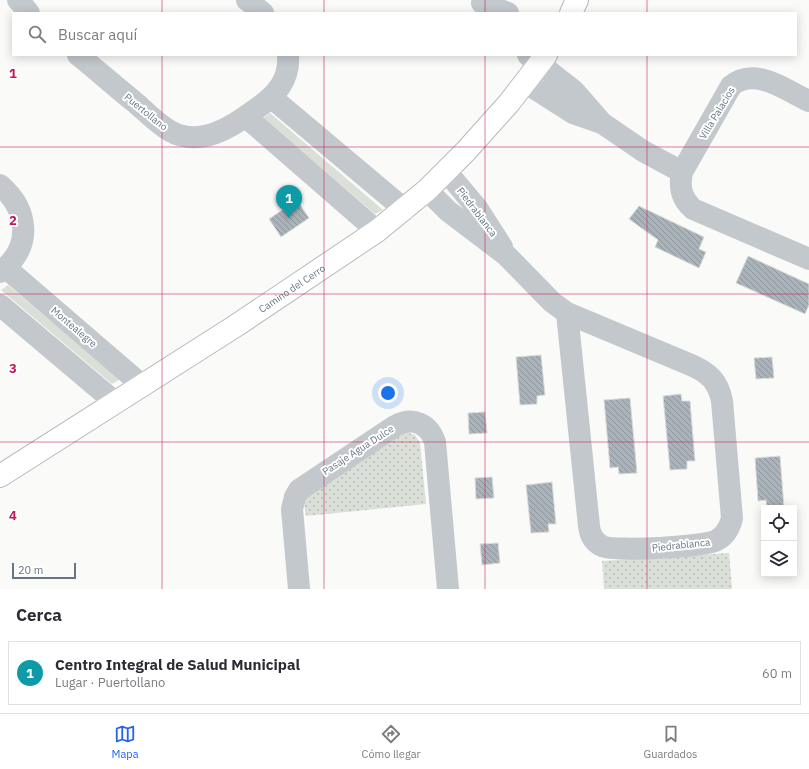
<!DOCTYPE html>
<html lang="es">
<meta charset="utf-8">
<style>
body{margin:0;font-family:"IBM Plex Sans",sans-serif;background:#f7f7f7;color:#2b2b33}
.controls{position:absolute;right:12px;bottom:12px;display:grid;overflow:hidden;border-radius:0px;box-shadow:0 2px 10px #0003}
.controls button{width:36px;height:36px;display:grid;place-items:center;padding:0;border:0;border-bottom:1px solid #e1e1e2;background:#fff;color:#2b2b33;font:20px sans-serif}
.scale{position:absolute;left:12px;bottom:10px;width:64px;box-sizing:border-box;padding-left:4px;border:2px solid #657683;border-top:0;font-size:11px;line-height:14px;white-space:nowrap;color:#657683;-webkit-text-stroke:3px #fff;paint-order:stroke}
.you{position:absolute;left:388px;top:393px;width:14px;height:14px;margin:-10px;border:3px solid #fff;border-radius:50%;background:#1a73e8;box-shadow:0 0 0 6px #1a73e833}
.badge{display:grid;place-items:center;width:26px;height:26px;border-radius:50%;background:#2563eb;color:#fff;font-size:13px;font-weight:700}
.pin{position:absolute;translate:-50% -33px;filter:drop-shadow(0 1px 2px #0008)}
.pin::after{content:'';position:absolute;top:21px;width:14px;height:12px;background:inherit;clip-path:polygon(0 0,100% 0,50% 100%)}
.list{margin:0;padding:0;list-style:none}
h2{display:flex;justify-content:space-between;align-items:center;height:52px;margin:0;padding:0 16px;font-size:17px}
h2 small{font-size:13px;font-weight:400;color:#7c7c81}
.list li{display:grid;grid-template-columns:26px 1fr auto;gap:12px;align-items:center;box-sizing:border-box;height:64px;margin:0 8px 8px;padding:0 8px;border:1px solid #e1e1e2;border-radius:0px}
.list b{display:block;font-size:15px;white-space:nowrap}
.list p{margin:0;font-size:13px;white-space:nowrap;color:#7c7c81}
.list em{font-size:13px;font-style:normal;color:#7c7c81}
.icon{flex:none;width:22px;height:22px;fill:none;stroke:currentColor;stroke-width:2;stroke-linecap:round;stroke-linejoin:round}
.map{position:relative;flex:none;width:809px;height:589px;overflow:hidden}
.search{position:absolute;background:#fff;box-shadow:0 2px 10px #0003;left:12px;right:12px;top:12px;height:44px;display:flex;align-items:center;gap:10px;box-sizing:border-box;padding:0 14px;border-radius:0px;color:#7c7c81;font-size:15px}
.sheet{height:124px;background:#fff}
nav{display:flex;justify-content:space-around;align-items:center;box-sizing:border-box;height:56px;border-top:1px solid #e1e1e2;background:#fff;font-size:11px;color:#7c7c81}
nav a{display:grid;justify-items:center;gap:2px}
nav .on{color:#2563eb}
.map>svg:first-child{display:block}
.green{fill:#dadfd7}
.park{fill:url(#park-dots)}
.building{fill:url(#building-back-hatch);stroke:#dcdcda}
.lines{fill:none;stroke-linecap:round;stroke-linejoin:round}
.secondary-casing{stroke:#b3babf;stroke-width:24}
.street{stroke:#c3c8cc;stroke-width:22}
.secondary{stroke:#fff;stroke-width:22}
.grid{fill:none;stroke:#c2185b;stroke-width:1;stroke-opacity:0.55}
.labels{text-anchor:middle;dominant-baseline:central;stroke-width:4;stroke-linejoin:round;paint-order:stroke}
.street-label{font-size:10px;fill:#657683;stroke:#fff}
.grid-label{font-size:13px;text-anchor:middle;font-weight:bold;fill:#c2185b;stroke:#fff;stroke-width:4;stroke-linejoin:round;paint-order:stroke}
</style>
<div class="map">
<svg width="809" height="589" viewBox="0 0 809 589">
<defs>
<pattern id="park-dots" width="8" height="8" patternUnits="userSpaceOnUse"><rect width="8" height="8" fill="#dadfd7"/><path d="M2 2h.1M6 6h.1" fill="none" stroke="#b4b9b4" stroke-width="1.8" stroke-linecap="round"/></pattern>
<pattern id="building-back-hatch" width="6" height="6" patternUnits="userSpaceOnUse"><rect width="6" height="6" fill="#aab3b9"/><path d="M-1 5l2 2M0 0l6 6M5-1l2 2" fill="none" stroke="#8e969c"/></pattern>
</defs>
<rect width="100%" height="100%" fill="#fafaf8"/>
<!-- green -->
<g class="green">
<path d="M270 113 383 210 375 214 263 118Z"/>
<path d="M8 285 120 379 112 384 1 290Z"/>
</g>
<!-- park -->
<g class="park">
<path d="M406 432 415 435 420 443 426 504 306 516 304 503 310 493Z"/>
<path d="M729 553 732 589H604L602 561Z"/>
</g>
<!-- building -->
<g class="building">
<path d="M297 200 309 218 281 237 269 219Z"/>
<path d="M639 206 704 237 699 249 706 252 699 268 655 247 658 240 629 219Z"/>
<path d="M748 256 809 284V305L805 314 736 283Z"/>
<path d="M541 355 545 395 537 396V404L520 405 516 357Z"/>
<path d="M772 357 774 378 756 379 754 358Z"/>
<path d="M681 394 682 401H690L695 461H687V469L670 470 663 396Z"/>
<path d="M630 398 637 473 619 474 618 467 610 468 604 400Z"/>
<path d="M485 412 487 433 469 434 468 413Z"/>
<path d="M780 456 784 507 767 508 766 500 758 501 755 458Z"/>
<path d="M492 477 494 498 476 499 475 478Z"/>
<path d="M552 482 556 524H548L549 532 531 533 526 485Z"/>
<path d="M498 543 500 563 482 565 480 544Z"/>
</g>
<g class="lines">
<!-- secondary casing -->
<g class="secondary-casing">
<g id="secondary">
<path d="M571 13 577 0"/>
<path id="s1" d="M0 476 237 325 377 231 427 190 466 151 509 103 546 55"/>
</g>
</g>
<!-- street -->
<g class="street">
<path d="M18 0 29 13"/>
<path d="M247 0 263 13"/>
<path d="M482 3 508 13"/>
<path d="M78 55C98 71 117 88 137 104 147 113 158 124 170 131 200 148 232 127 256 109 275 96 290 81 288 55"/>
<path d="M528 55 574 91 602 123 643 151 682 172"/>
<path d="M526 83 573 113 602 123"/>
<path d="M272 98 404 209"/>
<path d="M809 101C785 90 755 66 731 86L682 172C679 187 681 198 693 209L809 259"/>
<path d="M246 117 377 231"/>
<path d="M446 171 477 208 502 247"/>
<path d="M0 185C29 210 33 248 0 272"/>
<path d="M427 190 448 211 506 255 552 302 567 313 691 365C709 373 718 381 722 401L732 518C730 527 726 535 717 540 706 547 614 552 602 546 594 542 590 535 589 526L567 313"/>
<path d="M6 268 143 386"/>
<path d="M0 305 116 403"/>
<path d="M299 589 292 509 295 497 299 490 395 426C413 416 429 424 435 442L448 589"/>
</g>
<!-- secondary -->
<use href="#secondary" class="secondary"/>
</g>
<!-- grid -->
<path class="grid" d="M162 0V13M324 0V13M485 0V13M647 0V13M162 55V589M324 55V589M485 55V589M647 55V589M0 147H809M0 294H809M0 442H809"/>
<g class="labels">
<!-- street labels -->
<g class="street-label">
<text transform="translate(146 112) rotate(39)">Puertollano</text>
<text transform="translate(717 113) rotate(-59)">Villa Palacios</text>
<text transform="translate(477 212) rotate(53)">Piedrablanca</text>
<text stroke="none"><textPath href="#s1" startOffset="347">Camino del Cerro</textPath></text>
<text transform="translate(74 327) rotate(40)">Montealegre</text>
<text transform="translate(358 450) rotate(-33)">Pasaje Agua Dulce</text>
<text transform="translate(681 545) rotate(-6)">Piedrablanca</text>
</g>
</g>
<g class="grid-label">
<text x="13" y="78">1</text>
<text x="13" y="225">2</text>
<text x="13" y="373">3</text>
<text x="13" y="520">4</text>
</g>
</svg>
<div class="controls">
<button><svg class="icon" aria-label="locate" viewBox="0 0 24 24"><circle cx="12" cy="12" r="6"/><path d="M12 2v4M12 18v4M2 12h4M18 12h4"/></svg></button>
<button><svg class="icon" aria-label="layers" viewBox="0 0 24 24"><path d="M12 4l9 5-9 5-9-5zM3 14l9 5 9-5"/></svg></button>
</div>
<div class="scale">20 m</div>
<div class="you"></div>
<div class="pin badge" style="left:289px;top:218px;background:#0f9aa8">1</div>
<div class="search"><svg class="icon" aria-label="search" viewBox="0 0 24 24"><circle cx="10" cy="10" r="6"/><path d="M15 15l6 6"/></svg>Buscar aquí</div>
</div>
<section class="sheet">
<h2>Cerca<small></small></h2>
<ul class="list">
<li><span class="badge" style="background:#0f9aa8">1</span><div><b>Centro Integral de Salud Municipal</b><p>Lugar · Puertollano</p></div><em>60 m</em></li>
</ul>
</section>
<nav>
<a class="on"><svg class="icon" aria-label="map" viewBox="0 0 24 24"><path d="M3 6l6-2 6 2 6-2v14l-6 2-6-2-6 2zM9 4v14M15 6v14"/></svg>Mapa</a>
<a><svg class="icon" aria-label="directions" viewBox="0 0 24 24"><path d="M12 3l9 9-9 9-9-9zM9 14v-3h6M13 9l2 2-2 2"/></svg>Cómo llegar</a>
<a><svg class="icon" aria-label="saved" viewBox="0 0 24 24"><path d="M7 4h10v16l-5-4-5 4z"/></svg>Guardados</a>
</nav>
